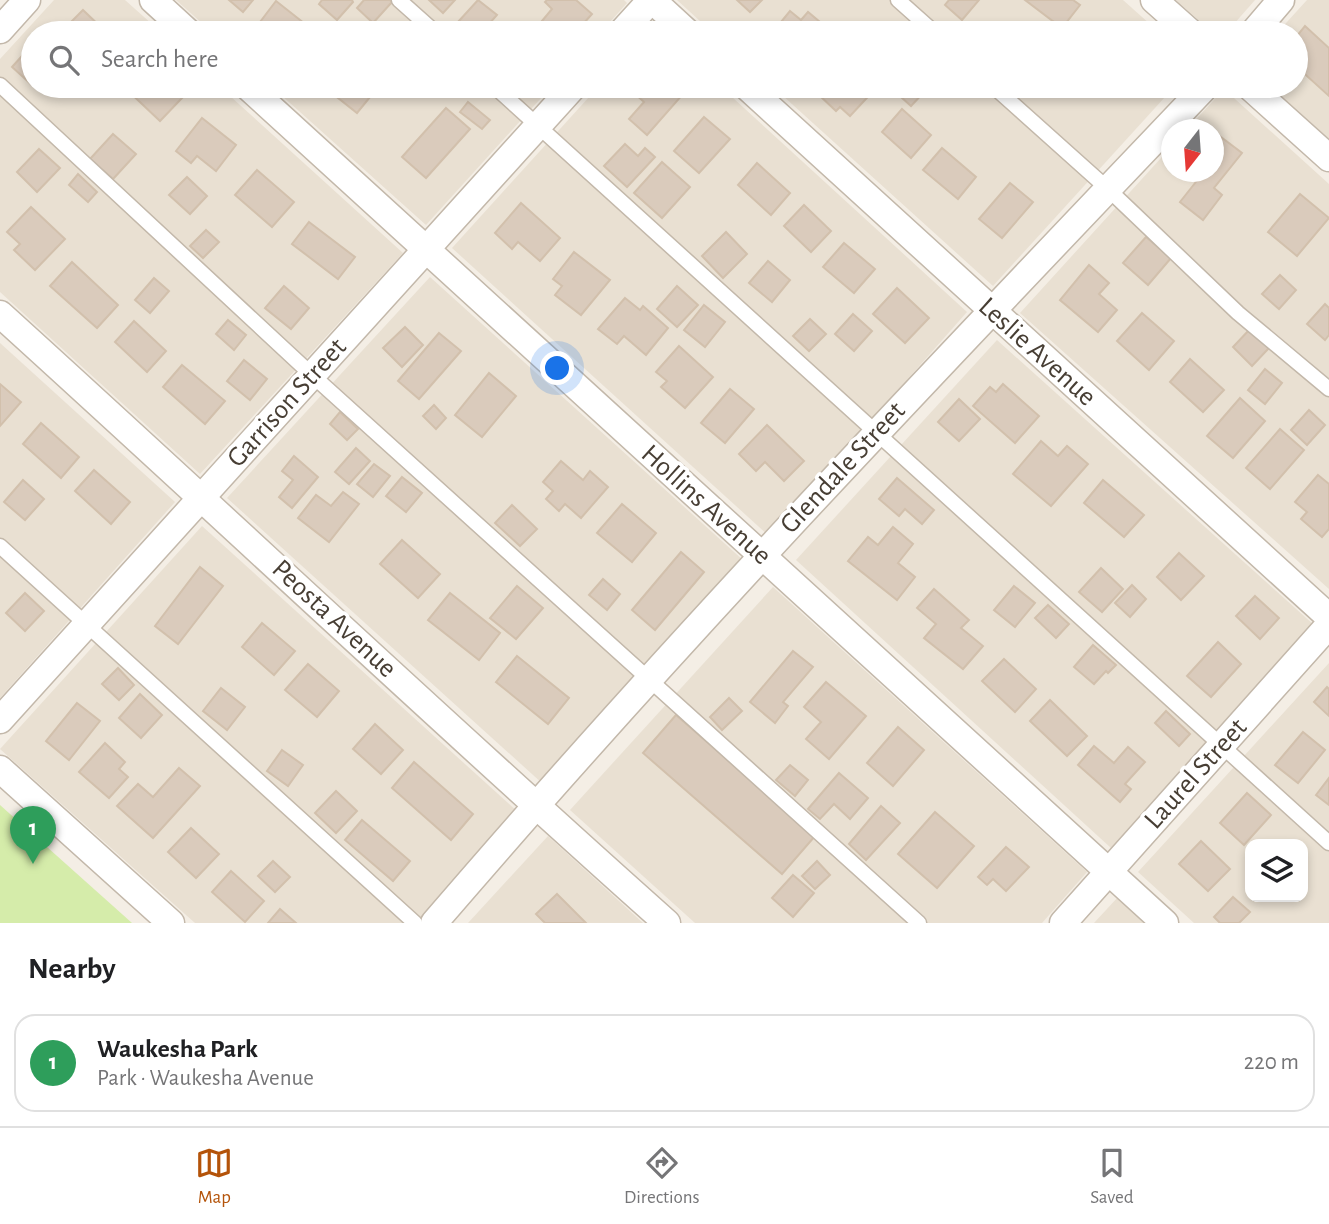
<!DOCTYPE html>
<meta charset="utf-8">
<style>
body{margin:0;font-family:"Alegreya Sans",sans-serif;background:#f6f6f6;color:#202124}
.controls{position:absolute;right:21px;bottom:21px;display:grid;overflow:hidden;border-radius:14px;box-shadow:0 4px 10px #0003}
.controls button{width:63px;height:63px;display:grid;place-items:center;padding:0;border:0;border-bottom:2px solid #e0e0e0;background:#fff;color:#202124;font:35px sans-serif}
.compass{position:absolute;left:1161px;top:119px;width:63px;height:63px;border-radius:50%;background:#fff;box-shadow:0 4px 10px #0003;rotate:197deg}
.you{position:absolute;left:558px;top:369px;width:24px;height:24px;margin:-18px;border:5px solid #fff;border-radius:50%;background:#1a73e8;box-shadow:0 0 0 10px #1a73e833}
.badge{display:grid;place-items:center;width:46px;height:46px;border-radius:50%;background:#b45309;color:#fff;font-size:23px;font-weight:700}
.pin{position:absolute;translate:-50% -58px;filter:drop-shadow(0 2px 4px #0008)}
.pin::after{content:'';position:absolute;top:37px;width:24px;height:21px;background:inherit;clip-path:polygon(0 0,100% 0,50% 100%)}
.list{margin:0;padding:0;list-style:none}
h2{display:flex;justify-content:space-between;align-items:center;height:91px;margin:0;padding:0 28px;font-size:30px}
h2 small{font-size:23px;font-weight:400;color:#757577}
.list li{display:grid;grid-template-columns:46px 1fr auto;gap:21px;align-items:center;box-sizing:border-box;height:98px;margin:0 14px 14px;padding:0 14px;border:2px solid #e0e0e0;border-radius:21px}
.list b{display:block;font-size:26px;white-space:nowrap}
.list p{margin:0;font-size:23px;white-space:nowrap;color:#757577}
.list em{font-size:23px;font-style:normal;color:#757577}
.icon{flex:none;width:38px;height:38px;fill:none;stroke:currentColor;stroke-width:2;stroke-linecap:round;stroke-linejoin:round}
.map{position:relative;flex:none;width:1329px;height:923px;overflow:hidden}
.search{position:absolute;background:#fff;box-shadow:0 4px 10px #0003;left:21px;right:21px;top:21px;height:77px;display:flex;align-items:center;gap:18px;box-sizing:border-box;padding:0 24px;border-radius:38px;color:#757577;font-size:26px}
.sheet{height:203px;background:#fff}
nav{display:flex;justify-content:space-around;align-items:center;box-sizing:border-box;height:98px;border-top:2px solid #e0e0e0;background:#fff;font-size:19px;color:#757577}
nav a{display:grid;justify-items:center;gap:4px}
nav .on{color:#b45309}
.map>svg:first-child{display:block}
.residential{fill:#e9e0d2;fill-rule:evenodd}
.green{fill:#d5ecaa}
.building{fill:#dacbbc;stroke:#d2c0ac;stroke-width:2}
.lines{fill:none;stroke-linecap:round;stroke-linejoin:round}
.service-casing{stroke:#c3b8aa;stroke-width:17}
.minor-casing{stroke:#c3b8aa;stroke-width:29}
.service{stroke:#fff;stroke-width:14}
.minor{stroke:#fff;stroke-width:26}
.labels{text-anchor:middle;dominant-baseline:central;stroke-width:7;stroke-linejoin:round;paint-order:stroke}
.street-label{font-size:28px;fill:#473e34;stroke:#fff}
</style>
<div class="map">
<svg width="1329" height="923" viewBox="0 0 1329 923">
<rect width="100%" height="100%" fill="#f4eee5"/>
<!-- residential -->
<g class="residential">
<path d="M54 0H125L162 33H33V86H219L403 253 200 474 0 292V59Z"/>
<path d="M176 0H624L627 3 600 33H213Z"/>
<path d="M677 0H1123L1160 33H713Z"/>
<path d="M1176 0H1255L1226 33H1213Z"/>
<path d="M1307 0H1329V139L1270 86H1296V33H1277Z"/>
<path d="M271 86H552L426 225Z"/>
<path d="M599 86H720L967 312 769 536 452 248Z"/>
<path d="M772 86H1175L993 286Z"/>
<path d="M1224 89 1329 184V589L1020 313 1171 147 1172 172H1214V130L1187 129Z"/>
<path d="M430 277 744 561 543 784 227 498Z"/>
<path d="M997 340 1314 625 1111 848 796 560Z"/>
<path d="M0 343 175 502 0 698Z"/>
<path d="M202 526 518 812 419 923H195L0 749Z"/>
<path d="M773 587 1087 872 1042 923H695L570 810Z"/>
<path d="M1329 663V923H1194L1138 872ZM1250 844H1303V897H1250Z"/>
<path d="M548 836 643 923H468Z"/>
<path d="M1119 896 1148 923H1094Z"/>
</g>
<!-- green -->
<path class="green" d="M0 805 132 923H0Z"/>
<!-- building -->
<g class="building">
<path d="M229 0H253L243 12Z"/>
<path d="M322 0H352L353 2 337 20 319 4Z"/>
<path d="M364 0H390L392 2 373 23 357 8Z"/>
<path d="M429 0H455L443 13Z"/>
<path d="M478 0 497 15 481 33H471L458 22Z"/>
<path d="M547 0H576L592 14 575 33H544L537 27 552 9 545 2Z"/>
<path d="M737 0H762L750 12Z"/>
<path d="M949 0H979L962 20 945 5Z"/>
<path d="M1025 0H1073L1080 5 1062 28Z"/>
<path d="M276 1 314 31 313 33H266L257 26Z"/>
<path d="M83 10 107 33 62 31Z"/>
<path d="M790 11 801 20 808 12 826 27 820 33H772Z"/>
<path d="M1305 26 1329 48V96L1296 66V37Z"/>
<path d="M31 46 33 48V86L12 67Z"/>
<path d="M125 86H169L182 98 160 121 124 87Z"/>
<path d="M323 86H379L357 113Z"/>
<path d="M638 86H675L684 93 647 135 629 119 644 102 633 92Z"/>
<path d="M828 86H878L850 116 840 107 836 111 819 95Z"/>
<path d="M892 86H923L927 89 911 106 890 87Z"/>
<path d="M468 102 490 120 482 129 460 112Z"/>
<path d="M446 108 470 129 426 178 402 157Z"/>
<path d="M902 109 931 135 911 158 882 132Z"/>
<path d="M704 117 730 139 699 173 674 151Z"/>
<path d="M202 118 236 145 216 171 197 156 191 163 176 151Z"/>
<path d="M113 134 136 154 113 179 90 159Z"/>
<path d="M1217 134 1242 153 1214 188 1222 195 1203 220 1180 202 1199 178 1190 172H1214V138Z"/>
<path d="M625 144 638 156 645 148 655 157 627 187 604 166Z"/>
<path d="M942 148 976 177 958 199 923 170Z"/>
<path d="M39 149 60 168 37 192 17 172Z"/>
<path d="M662 162 690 187 662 218 634 193Z"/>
<path d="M757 163 790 193 771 215 738 185Z"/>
<path d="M257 170 294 202 272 227 235 195Z"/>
<path d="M78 174 97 192 88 202 69 185Z"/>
<path d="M187 177 207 196 190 214 169 195Z"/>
<path d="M1010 183 1033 202 1002 238 979 219Z"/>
<path d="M1300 194 1329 218 1297 256 1268 232Z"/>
<path d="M521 203 560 238 540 261 518 242 512 249 495 233Z"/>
<path d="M804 205 831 231 811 252 784 226Z"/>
<path d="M31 207 65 239 35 270 14 250 20 244 7 232Z"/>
<path d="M309 222 355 257 338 279 292 244Z"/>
<path d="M206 230 219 242 203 258 190 246Z"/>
<path d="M726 232 747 254 723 278 702 256Z"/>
<path d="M1146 237 1171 258 1148 285 1123 263Z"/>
<path d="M844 243 875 269 854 293 823 267Z"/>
<path d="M574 252 610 280 581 315 555 295 562 286 553 279Z"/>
<path d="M768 261 790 280 772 302 749 283Z"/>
<path d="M72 262 118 305 97 328 50 286Z"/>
<path d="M1089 265 1109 283 1099 294 1117 310 1098 332 1060 300Z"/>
<path d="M1280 275 1296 290 1279 309 1262 294Z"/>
<path d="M154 278 169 291 150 313 135 300Z"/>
<path d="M284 286 309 308 291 329 265 308Z"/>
<path d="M677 286 698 305 677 327 657 309Z"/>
<path d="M897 288 929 318 905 343 873 314Z"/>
<path d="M625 298 640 310 643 306 668 328 646 355 624 336 617 344 598 329Z"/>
<path d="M1325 304 1329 308V335L1325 340 1307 324Z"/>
<path d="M704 305 725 322 705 347 684 330Z"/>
<path d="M1142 313 1174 341 1149 370 1117 341Z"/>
<path d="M853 314 872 331 854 351 835 334Z"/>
<path d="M810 319 826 334 809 351 793 336Z"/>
<path d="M228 320 246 335 234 350 216 334Z"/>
<path d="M134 321 166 351 147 372 115 342Z"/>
<path d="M405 327 423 345 402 367 383 348Z"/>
<path d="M1250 329 1269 348 1252 366 1233 347Z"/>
<path d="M439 333 461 351 419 399 398 381Z"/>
<path d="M679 346 713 377 685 408 661 387 667 381 656 372Z"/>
<path d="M1190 359 1224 390 1203 412 1170 382Z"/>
<path d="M244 360 267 379 250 400 227 381Z"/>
<path d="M182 365 225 401 205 424 163 387Z"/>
<path d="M1265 369 1282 383 1265 404 1248 390Z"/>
<path d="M489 373 516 396 482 437 455 415Z"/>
<path d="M0 384 21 402 0 426Z"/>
<path d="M1003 384 1039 416 1015 443 973 406 990 387 996 392Z"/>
<path d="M730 389 754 409 725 443 701 423Z"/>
<path d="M1240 398 1265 421 1233 458 1207 436Z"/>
<path d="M959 399 980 419 959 441 938 422Z"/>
<path d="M434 405 446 418 436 429 423 416Z"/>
<path d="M1309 410 1325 425 1307 445 1291 430Z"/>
<path d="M340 412 358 429 347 440 330 424Z"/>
<path d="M41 423 79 457 61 478 23 444Z"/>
<path d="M767 425 804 461 784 481 765 462 756 471 739 454Z"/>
<path d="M1280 429 1304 450 1270 489 1246 468Z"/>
<path d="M1041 441 1058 456 1067 446 1088 464 1051 506 1013 474Z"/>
<path d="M356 448 370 461 349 484 335 472Z"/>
<path d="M294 456 318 477 292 508 279 497 293 480 282 471Z"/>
<path d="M561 461 583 480 590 471 608 487 581 518 565 504 559 511 546 499 553 491 543 482Z"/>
<path d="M374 464 390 476 373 497 357 484Z"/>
<path d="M94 470 130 502 111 524 75 491Z"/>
<path d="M1318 475 1329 484V529L1322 537 1301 519 1307 512 1295 502Z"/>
<path d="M402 477 422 493 406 512 386 496Z"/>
<path d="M897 478 934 510 922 524 905 509 899 516 879 499Z"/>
<path d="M23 480 44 499 25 520 4 502Z"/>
<path d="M1103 480 1144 515 1124 537 1084 503Z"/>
<path d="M343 492 359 504 329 542 298 518 316 495 331 506Z"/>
<path d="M622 504 656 533 632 562 597 533Z"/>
<path d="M512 505 537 529 520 546 495 523Z"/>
<path d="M893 527 913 544 898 563 915 577 897 600 848 561 868 537 878 545Z"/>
<path d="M402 540 440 574 418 598 380 564Z"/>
<path d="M681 552 704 572 655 630 632 610Z"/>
<path d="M1179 553 1204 576 1181 600 1157 577Z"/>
<path d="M200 567 223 586 178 644 155 626Z"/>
<path d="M1101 568 1123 589 1102 612 1079 592Z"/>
<path d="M603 579 620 594 607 610 589 595Z"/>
<path d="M1132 585 1146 599 1130 617 1115 603Z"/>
<path d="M517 586 543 608 516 639 490 618Z"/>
<path d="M1014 586 1035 603 1015 627 994 610Z"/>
<path d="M934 589 969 620 961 628 983 646 963 669 924 638 936 624 917 608Z"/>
<path d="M25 593 44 611 25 631 6 613Z"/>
<path d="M450 593 500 633 479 660 428 620Z"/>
<path d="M1255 596 1279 618 1260 639 1236 616Z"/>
<path d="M1048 605 1069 624 1056 638 1035 618Z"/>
<path d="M262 623 295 651 274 675 242 647Z"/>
<path d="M1218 642 1241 664 1211 697 1187 676Z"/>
<path d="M1093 645 1116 665 1108 673 1106 671 1094 684 1074 667Z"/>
<path d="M793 651 813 667 783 702 788 706 775 723 750 702Z"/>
<path d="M517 656 569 698 548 724 496 682Z"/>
<path d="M1004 659 1036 689 1015 712 982 681Z"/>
<path d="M308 664 339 691 317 717 285 690Z"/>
<path d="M118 668 134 685 119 700 102 684Z"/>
<path d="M826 682 866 716 829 759 806 739 821 722 804 707Z"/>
<path d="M1327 687 1329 689V716L1314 702Z"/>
<path d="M221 688 245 707 227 730 203 711Z"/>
<path d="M140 694 162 715 141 738 119 718Z"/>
<path d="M729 698 742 711 722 730 710 717Z"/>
<path d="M1050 700 1087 736 1067 756 1030 721Z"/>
<path d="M77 703 100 721 69 760 46 741Z"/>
<path d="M1166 711 1190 734 1179 746 1155 723Z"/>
<path d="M676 715 815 836 782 874 643 753Z"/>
<path d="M375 724 403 750 381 774 353 749Z"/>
<path d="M898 727 924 750 893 786 867 763Z"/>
<path d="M1303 732 1325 750 1298 783 1275 765Z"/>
<path d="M105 743 125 762 119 769 128 777 109 798 79 772Z"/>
<path d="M1094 746 1114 763 1128 747 1145 762 1125 784 1131 789 1120 802 1078 765Z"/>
<path d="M282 750 303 765 288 786 267 771Z"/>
<path d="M414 762 473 814 451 840 392 788Z"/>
<path d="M790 765 808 780 795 796 776 780Z"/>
<path d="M179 768 200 786 153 838 117 806 138 784 153 797Z"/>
<path d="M839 773 868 798 850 819 834 804 820 819 808 809Z"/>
<path d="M1329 778V805L1316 795Z"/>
<path d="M336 791 357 811 336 833 315 813Z"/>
<path d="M1247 793 1271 815 1244 845 1220 823Z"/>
<path d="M881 806 900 823 866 860 849 844Z"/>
<path d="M935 812 974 846 937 888 898 854Z"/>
<path d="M362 820 410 861 393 881 345 840Z"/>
<path d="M191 828 219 854 196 878 168 852Z"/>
<path d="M1201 841 1230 869 1208 891 1179 864Z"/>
<path d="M1006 847 1029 867 1006 891 993 879 987 885 978 877Z"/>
<path d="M273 861 290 877 275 892 258 876Z"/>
<path d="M817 861 830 875 815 889 802 876Z"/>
<path d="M231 871 264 901 245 922 212 892Z"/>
<path d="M793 875 814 893 793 917 772 898Z"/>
<path d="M557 894 586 923H545L536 914Z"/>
<path d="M1233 897 1250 912 1239 923H1220L1214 917Z"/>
<path d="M280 909 296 923H268Z"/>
</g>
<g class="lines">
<!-- service casing -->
<g class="service-casing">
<g id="service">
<path d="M399 0 436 33"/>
<path d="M898 0 935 33"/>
<path d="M0 85 312 375 919 923"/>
<path d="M494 86 1329 843"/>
<path d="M993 86 1108 189 1238 313 1329 389"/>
<path d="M0 546 415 923"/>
</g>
</g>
<!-- minor casing -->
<g class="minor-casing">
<g id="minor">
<path d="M153 0 189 33"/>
<path d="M652 0 688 33"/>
<path d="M1154 0 1191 33"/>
<path d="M0 30 27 0"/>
<path d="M621 33 651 0"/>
<path d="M1253 33 1281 0"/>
<path d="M247 86 1165 923"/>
<path d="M746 86 1329 617"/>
<path d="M1249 86 1329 158"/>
<path d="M0 314C223 516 442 723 667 923"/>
<path d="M0 720 574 86"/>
<path d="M0 769 171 923"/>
<path d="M434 923C681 635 944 361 1206 86"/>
<path d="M1063 923 1329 625"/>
</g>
</g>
<!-- service -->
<use href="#service" class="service"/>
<!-- minor -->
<use href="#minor" class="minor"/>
</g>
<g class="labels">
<!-- street labels -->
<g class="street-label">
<text transform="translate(1037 352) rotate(42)">Leslie Avenue</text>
<text transform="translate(287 403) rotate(-48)">Garrison Street</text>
<text transform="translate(843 468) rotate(-47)">Glendale Street</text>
<text transform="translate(706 505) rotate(42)">Hollins Avenue</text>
<text transform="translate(334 619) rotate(43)">Peosta Avenue</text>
<text transform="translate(1196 774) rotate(-48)">Laurel Street</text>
</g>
</g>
</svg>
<div class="controls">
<button><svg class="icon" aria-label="layers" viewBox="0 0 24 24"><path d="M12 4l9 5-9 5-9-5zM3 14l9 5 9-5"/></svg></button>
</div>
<svg class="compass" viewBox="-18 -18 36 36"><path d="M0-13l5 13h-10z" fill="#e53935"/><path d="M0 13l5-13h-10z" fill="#757577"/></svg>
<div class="you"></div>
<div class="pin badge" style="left:33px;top:864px;background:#2e9e5b">1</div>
<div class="search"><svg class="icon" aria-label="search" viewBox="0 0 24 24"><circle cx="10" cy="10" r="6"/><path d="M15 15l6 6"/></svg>Search here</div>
</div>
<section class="sheet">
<h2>Nearby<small></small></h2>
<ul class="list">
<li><span class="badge" style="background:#2e9e5b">1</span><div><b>Waukesha Park</b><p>Park · Waukesha Avenue</p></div><em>220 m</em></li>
</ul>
</section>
<nav>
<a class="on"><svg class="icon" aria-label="map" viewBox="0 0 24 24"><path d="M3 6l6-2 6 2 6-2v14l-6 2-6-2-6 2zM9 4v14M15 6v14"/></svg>Map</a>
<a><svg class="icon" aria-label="directions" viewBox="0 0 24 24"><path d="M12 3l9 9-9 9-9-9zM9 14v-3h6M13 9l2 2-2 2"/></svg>Directions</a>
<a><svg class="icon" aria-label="saved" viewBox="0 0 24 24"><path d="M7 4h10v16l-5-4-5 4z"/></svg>Saved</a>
</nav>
